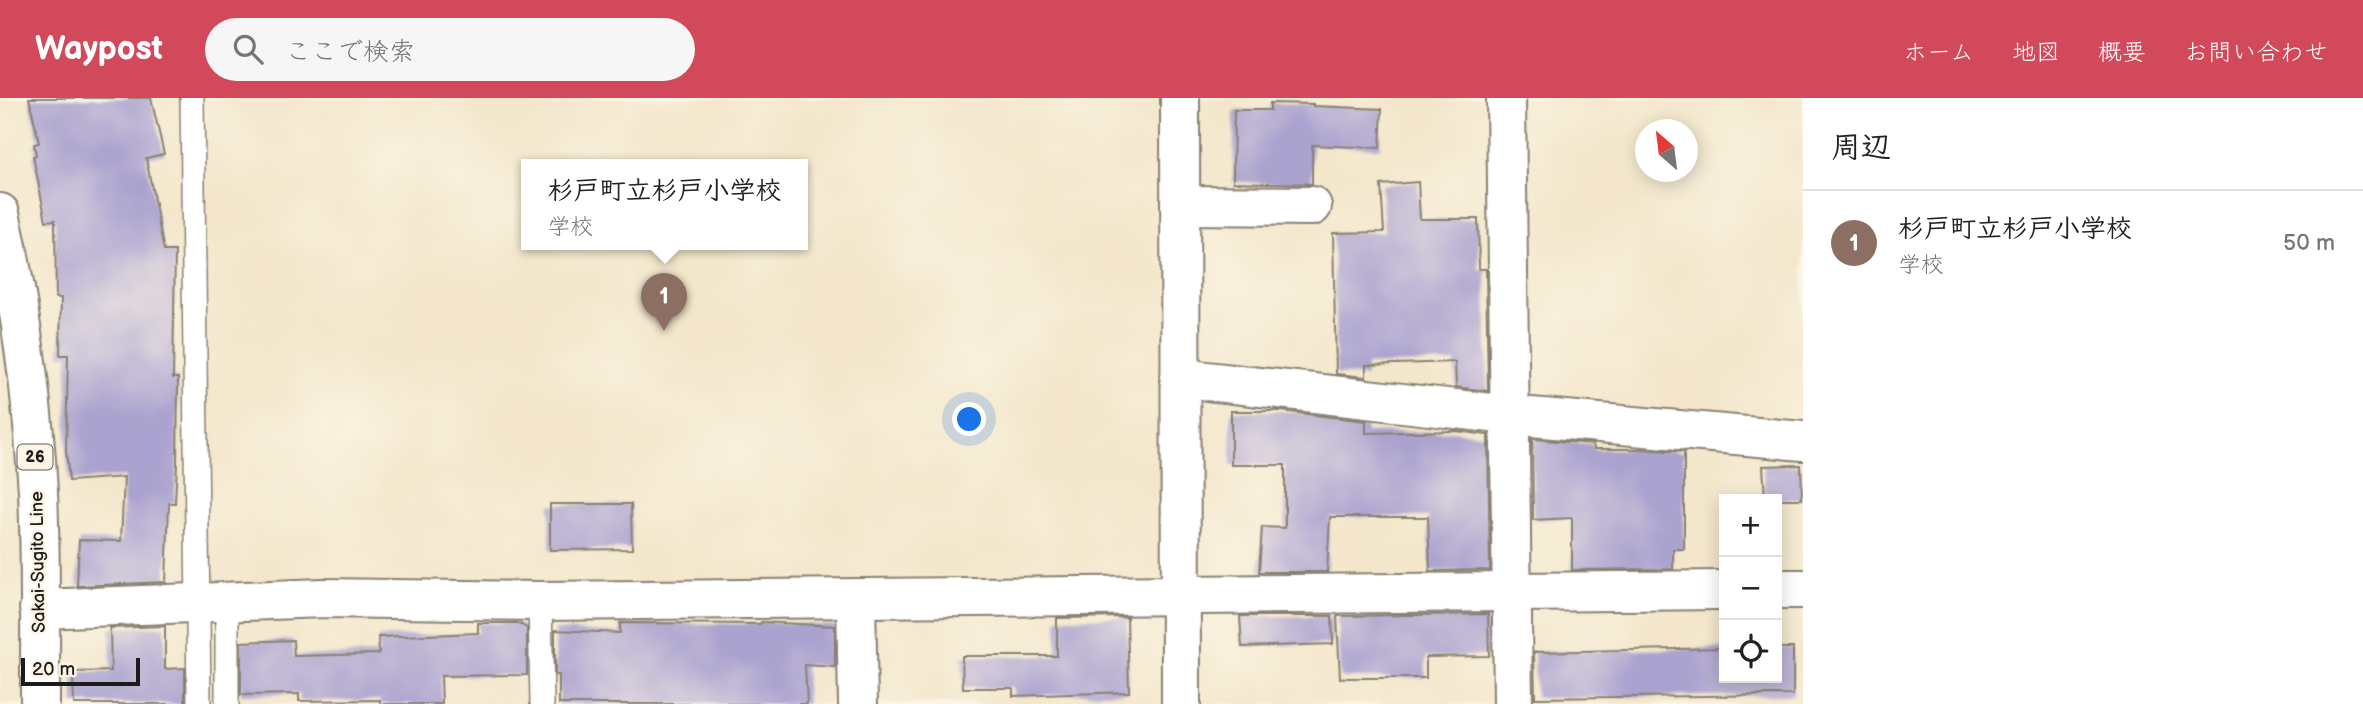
<!DOCTYPE html>
<html lang="ja">
<meta charset="utf-8">
<style>
body{margin:0;font-family:"Balsamiq Sans","Klee One",sans-serif;background:#f6f6f6;color:#222}
.controls{position:absolute;right:21px;bottom:21px;display:grid;overflow:hidden;border-radius:0px;box-shadow:0 4px 18px #0003}
.controls button{width:63px;height:63px;display:grid;place-items:center;padding:0;border:0;border-bottom:2px solid #e0e0e0;background:#fff;color:#222;font:35px sans-serif}
.compass{position:absolute;left:1635px;top:21px;width:63px;height:63px;border-radius:50%;background:#fff;box-shadow:0 4px 18px #0003;rotate:332deg}
.scale{position:absolute;left:21px;bottom:18px;width:119px;box-sizing:border-box;padding-left:7px;border:4px solid #1c1c1c;border-top:0;font-size:19px;line-height:24px;white-space:nowrap;color:#1c1c1c;-webkit-text-stroke:5px #fcf5e5;paint-order:stroke}
.you{position:absolute;left:970px;top:322px;width:24px;height:24px;margin:-18px;border:5px solid #fff;border-radius:50%;background:#1a73e8;box-shadow:0 0 0 10px #1a73e833}
.badge{display:grid;place-items:center;width:46px;height:46px;border-radius:50%;background:#d1495b;color:#fff;font-size:23px;font-weight:700}
.pin{position:absolute;translate:-50% -58px;filter:drop-shadow(0 2px 4px #0008)}
.pin::after{content:'';position:absolute;top:37px;width:24px;height:21px;background:inherit;clip-path:polygon(0 0,100% 0,50% 100%)}
.popup{position:absolute;left:521px;top:61px;width:287px;height:91px;box-sizing:border-box;display:grid;place-content:center;border-radius:0px;background:#fff;filter:drop-shadow(0 2px 5px #0005);font-size:23px;white-space:nowrap;color:#767676}
.popup b{font-size:26px;color:#222}
.popup::after{content:'';position:absolute;left:50%;top:100%;margin-left:-14px;border:14px solid transparent;border-top-color:#fff}
.list{margin:0;padding:0;list-style:none}
h2{display:flex;justify-content:space-between;align-items:center;height:91px;margin:0;padding:0 28px;font-size:30px}
h2 small{font-size:23px;font-weight:400;color:#767676}
.list li{display:grid;grid-template-columns:46px 1fr auto;gap:21px;align-items:center;box-sizing:border-box;height:105px;padding:0 28px;border-top:2px solid #e0e0e0}
.list b{display:block;font-size:26px;white-space:nowrap}
.list p{margin:0;font-size:23px;white-space:nowrap;color:#767676}
.list em{font-size:23px;font-style:normal;color:#767676}
.icon{flex:none;width:38px;height:38px;fill:none;stroke:currentColor;stroke-width:2;stroke-linecap:round;stroke-linejoin:round}
.map{position:relative;flex:none;width:1803px;height:606px;overflow:hidden}
header{display:flex;align-items:center;gap:42px;box-sizing:border-box;height:98px;padding:0 35px;background:#d1495b;color:#fff}
header strong{font-size:33px}
nav{display:flex;gap:38px;margin-inline-start:auto;font-size:24px}
.search{width:490px;height:63px;background:#f6f6f6;display:flex;align-items:center;gap:18px;box-sizing:border-box;padding:0 24px;border-radius:38px;color:#767676;font-size:26px}
main{display:flex}
aside{flex:1;background:#fff}
.map>svg:first-child{display:block}
.building{fill:#aaa2cf}
.lines{fill:none;stroke-linecap:round;stroke-linejoin:round}
.service-casing{stroke:#888173;stroke-width:26}
.minor-casing{stroke:#888173;stroke-width:42}
.tertiary-casing{stroke:#888173;stroke-width:42}
.primary-casing{stroke:#888173;stroke-width:42}
.service{stroke:#fff;stroke-width:23}
.minor{stroke:#fff;stroke-width:38}
.tertiary{stroke:#fff;stroke-width:38}
.primary{stroke:#fff;stroke-width:38}
.labels{text-anchor:middle;dominant-baseline:central;stroke-width:5;stroke-linejoin:round;paint-order:stroke}
.shield{fill:#fcf5e5;stroke:#5f5d58;stroke-width:2}
.shield-label{font-size:16px;font-weight:bold;fill:#1c1c1c}
.street-label{font-size:18px;fill:#1c1c1c;stroke:#fcf5e5}
</style>
<header>
<strong>Waypost</strong>
<div class="search"><svg class="icon" aria-label="search" viewBox="0 0 24 24"><circle cx="10" cy="10" r="6"/><path d="M15 15l6 6"/></svg>ここで検索</div>
<nav><a>ホーム</a><a>地図</a><a>概要</a><a>お問い合わせ</a></nav>
</header>
<main>
<div class="map">
<svg width="1803" height="606" viewBox="0 0 1803 606">
<rect width="100%" height="100%" fill="#fcf5e5"/>
<filter id="ink" filterUnits="userSpaceOnUse"><feTurbulence type="fractalNoise" baseFrequency=".0143" numOctaves="2"/><feDisplacementMap in="SourceGraphic" scale="14" xChannelSelector="R" yChannelSelector="G"/><feConvolveMatrix kernelMatrix="1 2 1 2 8 2 1 2 1" color-interpolation-filters="sRGB"/></filter>
<filter id="wash" filterUnits="userSpaceOnUse"><feTurbulence type="fractalNoise" baseFrequency=".00686" numOctaves="4" result="noise"/><feDisplacementMap in="SourceGraphic" scale="28" xChannelSelector="R" yChannelSelector="G"/><feGaussianBlur stdDeviation="1.57" result="paint"/><feColorMatrix in="noise" values="0 0 0 0 0 0 0 0 0 0 0 0 0 0 0 0 0 1.4 0 .05"/><feComposite in="paint" operator="in"/></filter>
<g filter="url(#wash)">
<rect width="100%" height="100%" fill="#f3e6ca"/>
<g id="blocks">
<!-- building -->
<g class="building">
<path d="M29 0H151L164 56 146 60 164 153H175L173 280H178L177 365 175 405H169L166 484 77 488 79 442 121 443 124 379 69 383 66 353 68 257H60L61 200H56L55 122 46 123 33 58 36 57 34 46 39 45Z"/>
<path d="M1270 5 1313 6V8L1382 11 1380 50 1312 47V86L1233 84 1234 12H1270Z"/>
<path d="M1418 84 1420 121H1478L1479 171H1486L1488 293 1456 289 1455 264 1366 267V279L1336 276 1333 135 1384 134 1381 87Z"/>
<path d="M1231 313H1281L1366 323V335L1456 333 1488 337 1490 472 1430 473 1428 419H1330L1327 474H1259L1262 429 1285 430V367H1231Z"/>
<path d="M1532 341 1593 346 1594 351H1641L1684 354V451H1673V471L1572 472V420L1533 422Z"/>
<path d="M1801 367 1802 401H1765L1763 368Z"/>
<path d="M550 406H631L632 451 550 452Z"/>
<path d="M1488 516 1489 558 1426 559V580H1340L1337 518Z"/>
<path d="M1240 518H1332L1333 546 1242 549Z"/>
<path d="M1127 519 1129 594 1013 598V590H963L962 558H1057V520Z"/>
<path d="M761 524 835 528V569L805 567 807 606H559V577H555V532L620 535V525L760 526Z"/>
<path d="M478 525H518L527 530V577L441 578 442 606H381L380 602 299 603V596L241 597V544L293 542 294 558 379 556 378 539 478 535Z"/>
<path d="M165 528V571L185 570V606H74L73 574 111 573 110 530Z"/>
<path d="M1724 550V580H1777V550H1793V597L1535 600 1534 554Z"/>
</g>
</g>
</g>
<g filter="url(#ink)">
<use href="#blocks" fill-opacity="0" stroke="#888173" stroke-width="2"/>
<g class="lines">
<!-- service casing -->
<g class="service-casing">
<g id="service">
<path d="M192 0 199 606"/>
<path d="M227 503V606"/>
<path d="M540 503 542 606"/>
</g>
</g>
<!-- minor casing -->
<g class="minor-casing">
<g id="minor">
<path d="M1506 0 1513 606"/>
<path d="M1180 107 1312 108"/>
<path d="M1180 280 1509 317 1803 343"/>
<path d="M1777 491H1803"/>
<path d="M856 500 858 606"/>
<path d="M39 511 323 500 540 503 1724 492"/>
</g>
</g>
<!-- tertiary casing -->
<g class="tertiary-casing">
<path id="tertiary" d="M1180 0 1181 606"/>
</g>
<!-- primary casing -->
<g class="primary-casing">
<path id="primary" d="M0 115C20 206 33 300 38 394 41 464 40 535 40 606"/>
</g>
<!-- service -->
<use href="#service" class="service"/>
<!-- minor -->
<use href="#minor" class="minor"/>
<!-- tertiary -->
<use href="#tertiary" class="tertiary"/>
<!-- primary -->
<use href="#primary" class="primary"/>
</g>
</g>
<g class="labels">
<!-- shield labels -->
<rect class="shield" x="17.5" y="346.5" width="35" height="25" rx="5"/>
<g class="shield-label">
<text x="35" y="359">26</text>
</g>
<!-- street labels -->
<g class="street-label">
<text transform="translate(38 464) rotate(-91)">Sakai-Sugito Line</text>
</g>
</g>
</svg>
<div class="controls">
<button>+</button>
<button>−</button>
<button><svg class="icon" aria-label="locate" viewBox="0 0 24 24"><circle cx="12" cy="12" r="6"/><path d="M12 2v4M12 18v4M2 12h4M18 12h4"/></svg></button>
</div>
<svg class="compass" viewBox="-18 -18 36 36"><path d="M0-13l5 13h-10z" fill="#e53935"/><path d="M0 13l5-13h-10z" fill="#767676"/></svg>
<div class="scale">20 m</div>
<div class="you"></div>
<div class="pin badge" style="left:664px;top:233px;background:#8d6e63">1</div>
<div class="popup"><b>杉戸町立杉戸小学校</b>学校</div>
</div>
<aside>
<h2>周辺<small></small></h2>
<ul class="list">
<li><span class="badge" style="background:#8d6e63">1</span><div><b>杉戸町立杉戸小学校</b><p>学校</p></div><em>50 m</em></li>
</ul>
</aside>
</main>
